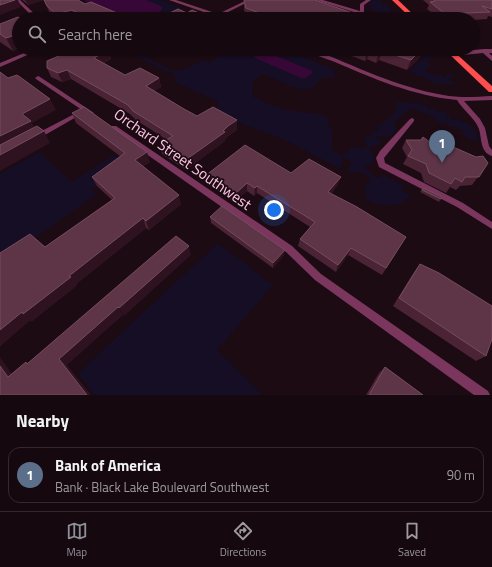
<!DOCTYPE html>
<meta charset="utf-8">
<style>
body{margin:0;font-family:"Titillium Web",sans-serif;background:#1e1117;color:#f1f3f6}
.you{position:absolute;left:274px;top:210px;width:14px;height:14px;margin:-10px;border:3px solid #fff;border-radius:50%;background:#1a73e8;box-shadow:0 0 0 6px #1a73e833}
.badge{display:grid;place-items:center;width:26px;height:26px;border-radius:50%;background:#8c9099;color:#fff;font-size:13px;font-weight:700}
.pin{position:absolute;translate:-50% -33px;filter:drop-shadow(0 1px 2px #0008)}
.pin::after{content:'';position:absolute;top:21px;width:14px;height:12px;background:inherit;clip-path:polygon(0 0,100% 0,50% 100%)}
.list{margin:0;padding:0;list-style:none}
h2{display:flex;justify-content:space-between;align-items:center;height:52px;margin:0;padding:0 16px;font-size:17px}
h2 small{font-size:13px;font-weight:400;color:#9d9a9e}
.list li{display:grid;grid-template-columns:26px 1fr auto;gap:12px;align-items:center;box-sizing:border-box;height:56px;margin:0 8px 8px;padding:0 8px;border:1px solid #34292e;border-radius:12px}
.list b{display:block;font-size:15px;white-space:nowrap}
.list p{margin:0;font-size:13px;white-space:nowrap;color:#9d9a9e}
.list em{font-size:13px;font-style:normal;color:#9d9a9e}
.icon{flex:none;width:22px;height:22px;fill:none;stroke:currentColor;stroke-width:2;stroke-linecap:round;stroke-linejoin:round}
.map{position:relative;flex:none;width:492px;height:395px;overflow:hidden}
.search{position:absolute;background:#15080e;box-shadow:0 1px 3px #0004;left:12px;right:12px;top:12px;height:44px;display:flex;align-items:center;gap:10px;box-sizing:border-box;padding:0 14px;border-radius:22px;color:#9d9a9e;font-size:15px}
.sheet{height:116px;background:#15080e}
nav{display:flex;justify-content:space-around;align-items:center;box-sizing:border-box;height:56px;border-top:1px solid #34292e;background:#15080e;font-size:11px;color:#9d9a9e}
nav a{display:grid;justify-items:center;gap:2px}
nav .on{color:#8c9099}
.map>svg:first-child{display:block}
.green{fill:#160e25;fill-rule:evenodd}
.water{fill:#370837}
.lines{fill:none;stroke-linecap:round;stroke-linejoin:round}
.service{fill:#7b365e;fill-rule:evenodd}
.minor{fill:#7b365e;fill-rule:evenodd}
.primary{fill:#fe4d4e;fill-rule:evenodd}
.wall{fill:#4a2334}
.shaded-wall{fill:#2f121f}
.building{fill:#5d3547;stroke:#764c5f}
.labels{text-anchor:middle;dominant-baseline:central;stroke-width:3.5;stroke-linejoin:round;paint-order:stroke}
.street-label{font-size:15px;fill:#ffc6e3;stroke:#1c0b13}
</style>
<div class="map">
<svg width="492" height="395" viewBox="0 0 492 395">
<rect width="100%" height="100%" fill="#1c0b13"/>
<!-- green -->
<g class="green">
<path d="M146 0H160L181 8V9L160 19H135L161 6Z"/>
<path d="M372 0 383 1 382 4 388 5 389 8 399 19 393 17 383 19 375 14 369 5 371 4 369 2Z"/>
<path d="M123 49H130L171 70C183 72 192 66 202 60L208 63C223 55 234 45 251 53L255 50 253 49H283L335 70 334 74 338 75C332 79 328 76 323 78 318 80 316 87 311 88 295 93 277 77 261 74L254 81 252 96C266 103 279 109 294 111 306 113 317 113 328 117L327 121 332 130V150L343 156 346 153 350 152 348 149 357 147 361 149 366 147 367 145 364 141 367 136H372L370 132 374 130 377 132 379 130 375 127 383 124 381 123 386 121 397 110 395 105 399 101 411 104 415 102 425 105 428 109 434 108 437 112 447 111 448 114 445 115 447 117 451 115 450 119 454 120 460 118V121C472 125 475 126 479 139 474 142 466 138 463 134L465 130 457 129 455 126H448V122L442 124 427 113H421L418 110 407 107 411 110 405 112 394 123 396 129 393 135 379 137 375 136 382 144 369 147 373 154V163L363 166 368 172 378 178 384 174 389 179H394V182L397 181 405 188 402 189V191L413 197 404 199 405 201C394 208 375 206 364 198L368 192 363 191 367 184 370 183 368 179 372 178 360 172 351 173 347 169 352 165V163L344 156 341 169 285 140 224 117 218 111 217 101 175 82 176 78 171 77 174 75V72H162L165 70 163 68H159ZM265 51 308 69 312 71 311 74 305 78H301L255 58 254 55Z"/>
<path d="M429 54 434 58 426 62 430 64V67L425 68 427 72 436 75 441 74 444 78 448 74H453L450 81 458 85 436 84 421 76H417L410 70 422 60 423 57Z"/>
<path d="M39 152 72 182 114 155 128 165 91 189 97 194 0 262V174Z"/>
<path d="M218 243 273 285 217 350 263 395H94L78 373Z"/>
</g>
<!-- water -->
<g class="water">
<path d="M84 0H146L161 6 162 10 151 16 129 19 106 9 93 6Z"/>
<path d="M262 50 308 69 312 71V74L305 78H301L255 58 254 55Z"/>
</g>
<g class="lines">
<!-- service -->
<g class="service">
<path d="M16 0H20L40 19H35Z"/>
<path d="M169 0H176L218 14 247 0H252L222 15 230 19H224Z"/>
<path d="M316 0H323L360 11V4L366 0H371L364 5V13L371 19H366L360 14Z"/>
<path d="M34 49H41L0 67V63Z"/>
<path d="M304 49H312C355 66 397 87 443 95 459 98 475 97 492 96V100L464 101 480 119 485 128 489 146 492 150V156C480 152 482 139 479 129 475 118 463 110 457 100 414 96 374 79 335 62 325 58 313 55 304 49Z"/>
<path d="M484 49H492V53H489L492 56V61L483 53 453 56 450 54 453 52Z"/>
<path d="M412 118 414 119V121L384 158 385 163 463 203 492 222V229L457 207 379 167 376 158 380 151 410 119Z"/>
</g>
<!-- minor -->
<g class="minor">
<path d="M38 76 40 77 94 113 91 115 85 112 38 139H34L33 137 34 135 82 110 36 79 35 78Z"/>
<path d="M112 126H116L292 246 321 274 488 391 490 395H474L315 280 286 252 112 130Z"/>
</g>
<!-- primary -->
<g class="primary">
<path d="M392 0H398L418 19H412Z"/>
<path d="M444 49H451L492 86V92H489Z"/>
</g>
</g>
<!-- wall -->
<g class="wall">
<path d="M22 0H43L28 5Z"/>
<path d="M44 0 85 4 119 19H76L75 18 72 19H55L50 14Z"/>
<path d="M244 0H319V1L370 19H251L246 17 244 9Z"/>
<path d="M423 0H492V17L488 16 487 19 473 20V19H440L427 9 429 5Z"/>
<path d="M19 19V48L13 51 0 42V24Z"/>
<path d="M153 49H178L166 55Z"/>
<path d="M335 49H427L426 51 407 70 379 60 376 63 367 59 365 61 335 50Z"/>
<path d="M108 50 111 59 104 63 125 75 159 78 161 87 154 91 184 109 197 116 237 130 228 136 225 139V141L186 170 162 154 160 144 167 140 136 120 130 114 71 79 62 82 51 77 47 68Z"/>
<path d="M72 113 150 162 143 166 181 204 149 230 146 228 76 284 77 285 32 321 30 320 0 346V253L45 247 112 200 97 186 92 177 120 156 76 123Z"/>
<path d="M406 140 431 143 488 163 472 185 460 186 456 190 450 187 446 193 424 182 421 173 403 164 407 157 402 148Z"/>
<path d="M291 173 338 184 331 194 406 237 382 275 348 255 336 272 298 246 300 239 310 227 257 193 254 196 247 191 234 202 206 183 205 176Z"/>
<path d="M423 188 442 197 439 202 420 192Z"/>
<path d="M210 217 284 255 273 268 211 223Z"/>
<path d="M420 264 486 356 476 361 393 306 414 272Z"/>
<path d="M385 367 423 395H366L379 373Z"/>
</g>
<!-- shaded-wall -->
<g class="shaded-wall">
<path d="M15 0H18L21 7 0 15V5Z"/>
<path d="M25 0H43L28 5Z"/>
<path d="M72 10 75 18 72 19H58L56 14Z"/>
<path d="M117 13 119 19H103Z"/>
<path d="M286 15 285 19H278Z"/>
<path d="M19 34V48L13 51 6 38Z"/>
<path d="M165 49H178L166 55Z"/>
<path d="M422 49H427L426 51 407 70 411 60Z"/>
<path d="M108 50 111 59 97 67 94 58Z"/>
<path d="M370 50 367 59 365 61 367 51Z"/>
<path d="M382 51 379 60 376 63 379 53Z"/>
<path d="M67 70 71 79 62 82 58 73Z"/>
<path d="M159 78 161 87 148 95 146 86Z"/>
<path d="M50 99 56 110 32 123 37 132 0 151V136L22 114Z"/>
<path d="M237 120V130L228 136 225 139V141L186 170 184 161 223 131 228 126Z"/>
<path d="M44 131 50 143 0 171V155Z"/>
<path d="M147 152 150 162 138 170 135 160Z"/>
<path d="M341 177 338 184 326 200 328 192Z"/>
<path d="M247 183V191L234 202V195Z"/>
<path d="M257 186V193L254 196 255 188Z"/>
<path d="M179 195 181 204 149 230 146 221Z"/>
<path d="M143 218 146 228 76 284 77 285 32 321 30 320 0 346V330L22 312Z"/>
<path d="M189 246 191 255 124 316 119 308Z"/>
<path d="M351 248 348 255 336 272 338 265Z"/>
<path d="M285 250 284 255 273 268V263Z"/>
<path d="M118 307 123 315 67 365 91 395H87L59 359Z"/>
<path d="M0 357 18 383 8 377 0 366Z"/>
</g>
<!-- building -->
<g class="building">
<path d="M0 0H15L0 5Z"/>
<path d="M44 0H78L85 4 91 2 117 13 103 19H90L72 10 56 14 47 6Z"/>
<path d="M244 0H315L370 19H298L286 15 278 19H275L246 8Z"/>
<path d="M434 0H492V9L482 6 490 12 445 14 430 2 435 1Z"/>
<path d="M178 9 187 13 192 10 213 19H157Z"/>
<path d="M18 17 21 19H19V34L6 38 0 34V24Z"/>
<path d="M75 49H106L108 50 94 58 125 75 140 68 159 78 146 86 184 109 197 116 213 107 237 120 228 126 223 131 225 132 184 161 160 144 173 136 133 111 128 105 67 70 58 73 47 68V61Z"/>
<path d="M361 49H422L411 60 382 51 379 53 370 50 367 51Z"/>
<path d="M0 72 8 78 17 75 20 77 50 99 22 114 31 121 0 136Z"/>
<path d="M84 107 147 152 135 160 179 195 146 221 143 218 69 276 71 277 23 314 22 312 0 330V253L30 234 45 247 115 198 92 177 125 153 72 113Z"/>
<path d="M37 126 44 131 0 155V145Z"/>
<path d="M423 137 431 143 435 139 476 157 483 156 488 163 479 177H465L462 182 455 178 451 184 429 173 426 164 408 156 412 150 406 140H421Z"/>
<path d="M245 145 291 173 309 159 341 177 328 192 357 207 406 237 386 268 351 248 338 265 300 239 315 222 257 186 255 188 247 183 234 195 205 176Z"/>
<path d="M423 188 442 197 441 199 422 190Z"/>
<path d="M222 206 285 250 273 263 210 217Z"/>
<path d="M176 236 189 246 119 308 118 307 59 359 87 395H0V366L8 377 26 362 27 364Z"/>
<path d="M420 264 439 273 492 306V339L486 356 399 298Z"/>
<path d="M385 367 423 395H369Z"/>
</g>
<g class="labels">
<!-- street labels -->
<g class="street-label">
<text transform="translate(183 159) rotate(35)">Orchard Street Southwest</text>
</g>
</g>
</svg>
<div class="you"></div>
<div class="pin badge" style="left:442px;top:163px;background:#5c6f8a">1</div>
<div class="search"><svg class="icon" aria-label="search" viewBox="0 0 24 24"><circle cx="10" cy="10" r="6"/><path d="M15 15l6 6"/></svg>Search here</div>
</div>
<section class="sheet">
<h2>Nearby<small></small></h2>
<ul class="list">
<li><span class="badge" style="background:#5c6f8a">1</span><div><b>Bank of America</b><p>Bank · Black Lake Boulevard Southwest</p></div><em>90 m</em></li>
</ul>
</section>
<nav>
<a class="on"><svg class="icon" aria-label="map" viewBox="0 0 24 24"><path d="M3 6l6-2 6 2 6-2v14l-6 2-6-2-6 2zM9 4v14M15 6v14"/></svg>Map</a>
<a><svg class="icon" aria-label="directions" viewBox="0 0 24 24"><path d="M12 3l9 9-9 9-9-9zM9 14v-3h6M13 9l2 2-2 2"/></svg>Directions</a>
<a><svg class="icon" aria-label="saved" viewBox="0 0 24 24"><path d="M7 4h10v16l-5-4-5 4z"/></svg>Saved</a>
</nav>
